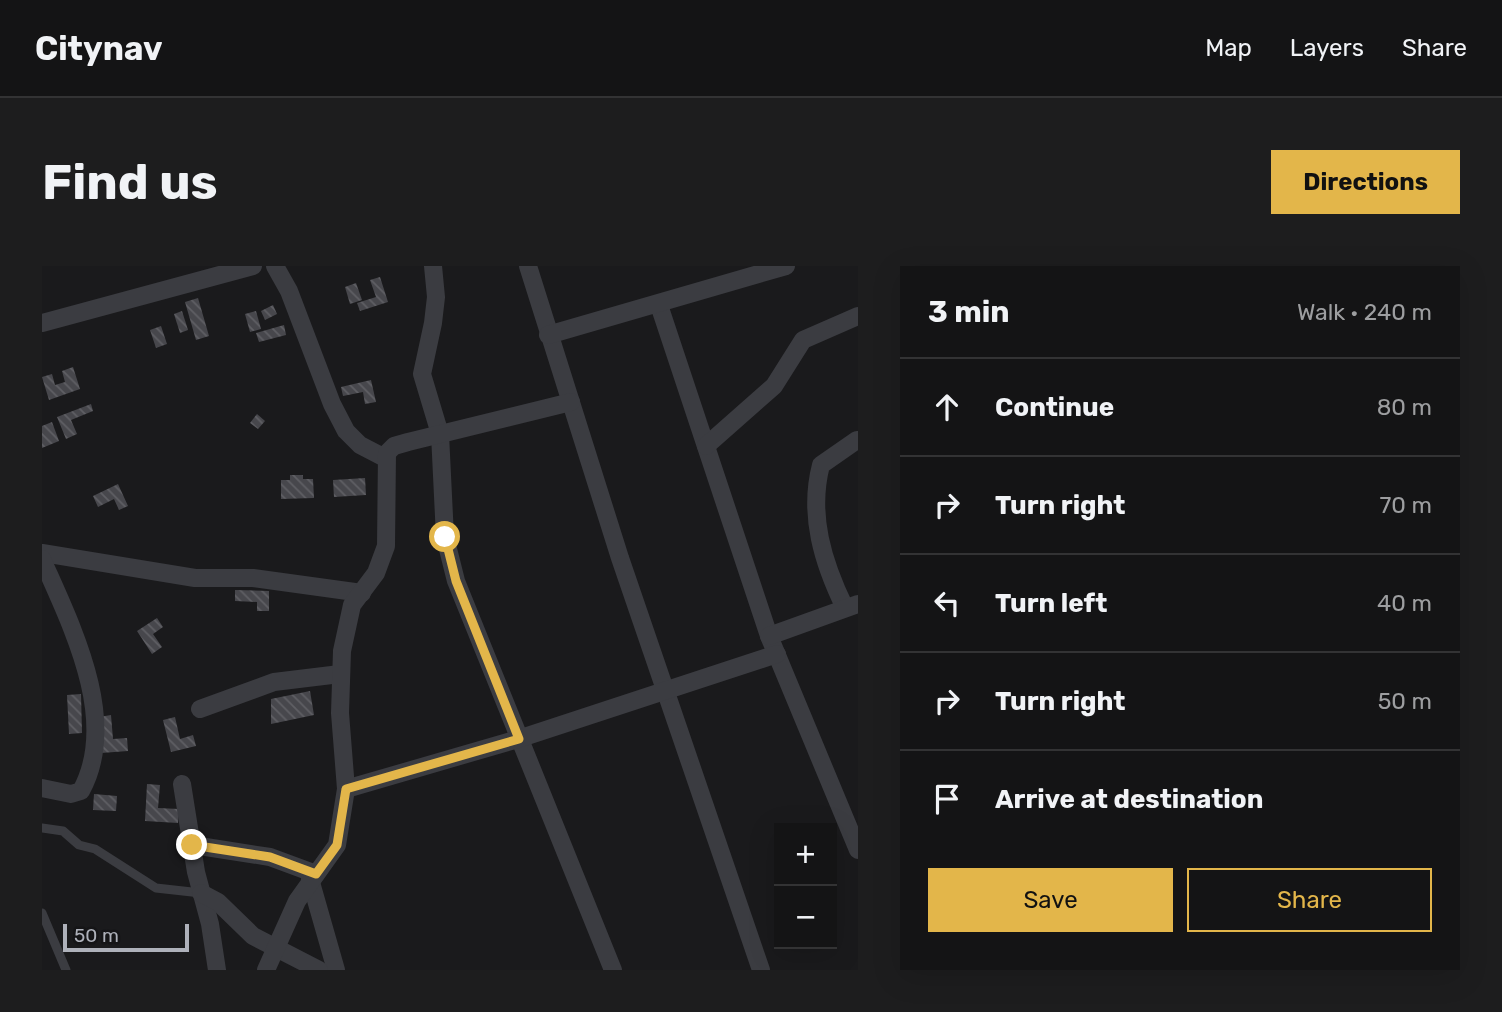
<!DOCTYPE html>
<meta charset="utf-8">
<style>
body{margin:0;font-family:Rubik,sans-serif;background:#1d1d1e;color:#f1f3f6}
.controls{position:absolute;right:21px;bottom:21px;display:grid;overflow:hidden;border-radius:0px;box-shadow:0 7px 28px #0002}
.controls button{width:63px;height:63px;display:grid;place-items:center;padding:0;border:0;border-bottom:2px solid #333334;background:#141415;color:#f1f3f6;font:35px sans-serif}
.scale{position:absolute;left:21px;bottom:18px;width:126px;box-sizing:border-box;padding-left:7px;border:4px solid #aeb1ba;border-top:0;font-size:19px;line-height:24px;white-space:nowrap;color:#aeb1ba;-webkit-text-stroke:5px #151517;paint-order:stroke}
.stop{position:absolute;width:21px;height:21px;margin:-16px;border:5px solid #e3b64a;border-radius:50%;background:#fff}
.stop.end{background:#e3b64a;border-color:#fff;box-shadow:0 2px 7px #0008}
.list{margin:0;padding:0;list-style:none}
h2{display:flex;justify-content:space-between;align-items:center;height:91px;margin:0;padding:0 28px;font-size:30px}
h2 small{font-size:23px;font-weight:400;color:#9d9ea0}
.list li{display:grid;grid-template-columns:46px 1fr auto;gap:21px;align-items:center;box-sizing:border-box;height:98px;padding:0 28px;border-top:2px solid #333334}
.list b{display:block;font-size:26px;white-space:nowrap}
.list em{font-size:23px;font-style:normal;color:#9d9ea0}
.actions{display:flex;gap:14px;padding:21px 28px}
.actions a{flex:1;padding:16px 0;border:2px solid #e3b64a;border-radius:0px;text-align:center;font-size:24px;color:#e3b64a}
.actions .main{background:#e3b64a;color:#111}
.icon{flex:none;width:38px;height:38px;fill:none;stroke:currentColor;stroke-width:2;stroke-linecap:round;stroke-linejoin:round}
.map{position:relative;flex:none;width:816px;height:704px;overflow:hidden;border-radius:0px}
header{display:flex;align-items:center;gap:42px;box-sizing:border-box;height:98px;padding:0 35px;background:#141415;border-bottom:2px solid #333334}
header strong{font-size:33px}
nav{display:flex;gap:38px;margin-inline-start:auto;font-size:24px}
.intro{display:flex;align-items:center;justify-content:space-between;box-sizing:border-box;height:168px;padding:0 42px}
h1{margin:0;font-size:49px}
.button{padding:18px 32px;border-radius:0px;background:#e3b64a;color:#111;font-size:24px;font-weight:700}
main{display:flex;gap:42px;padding:0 42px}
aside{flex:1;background:#141415;border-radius:0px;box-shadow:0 7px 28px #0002}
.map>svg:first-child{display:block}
.building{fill:url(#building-back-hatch)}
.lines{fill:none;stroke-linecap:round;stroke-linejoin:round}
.lane{stroke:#3b3c41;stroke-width:9}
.street{stroke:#3b3c41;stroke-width:18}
.route{stroke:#e3b64a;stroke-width:9}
</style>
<header>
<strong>Citynav</strong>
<nav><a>Map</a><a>Layers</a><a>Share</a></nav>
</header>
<div class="intro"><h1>Find us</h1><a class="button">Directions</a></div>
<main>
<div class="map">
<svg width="816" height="704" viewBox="0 0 816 704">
<defs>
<pattern id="building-back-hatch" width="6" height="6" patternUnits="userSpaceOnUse" patternTransform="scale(1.75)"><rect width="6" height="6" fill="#47474c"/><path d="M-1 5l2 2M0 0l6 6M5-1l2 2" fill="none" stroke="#5f5f64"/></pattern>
</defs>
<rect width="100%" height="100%" fill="#1a1a1c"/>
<!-- building -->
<g class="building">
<path d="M338 11 346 36 318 45 315 37 334 31 328 14Z"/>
<path d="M314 17 320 34 308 38 303 21Z"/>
<path d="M156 32 167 70 154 74 143 36Z"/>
<path d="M231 39 235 48 223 54 219 45Z"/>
<path d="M140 45 146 64 138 67 132 48Z"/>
<path d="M214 45 219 63 208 66 203 48Z"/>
<path d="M242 59 244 69 217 76 214 67Z"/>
<path d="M119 60 125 78 114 82 108 64Z"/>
<path d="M31 101 38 123 7 134 0 111 10 108 13 119 23 116 20 105Z"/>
<path d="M329 114 334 136 323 138 321 126 301 130 299 121Z"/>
<path d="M49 138 51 145 29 154 35 168 24 173 15 151Z"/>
<path d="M215 148 223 155 216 163 208 157Z"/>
<path d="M10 156 17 175 0 182V160Z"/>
<path d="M248 209H261V213H271L272 232 239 233V214H248Z"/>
<path d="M323 212 324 229 292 231 291 214Z"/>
<path d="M76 218 86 240 77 244 72 233 56 241 51 230Z"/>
<path d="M193 324 227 325V345H215V336L193 335Z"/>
<path d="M115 352 121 361 111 368 120 381 110 388 95 365Z"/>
<path d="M268 425 272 449 229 458V433Z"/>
<path d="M39 428 40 467 27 468 25 429Z"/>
<path d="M69 449 71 473 85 472 86 485 59 487 57 451Z"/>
<path d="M133 451 138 473 151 469 154 480 129 486 121 454Z"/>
<path d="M105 518 118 519 116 542 137 543 136 557 103 555Z"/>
<path d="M52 528 75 530 74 545 51 544Z"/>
</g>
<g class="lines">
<!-- lane -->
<g class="lane">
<path d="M0 562 21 565 37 579 53 583 114 622 159 627"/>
<path d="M0 647 24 704"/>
</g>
<!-- street -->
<g class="street">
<path d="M233 0 247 25 290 138 304 165 318 179 343 192"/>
<path d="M391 0 394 31 391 57 380 108 398 168 403 271 414 315 571 704"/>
<path d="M486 0 578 292 719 704"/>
<path d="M617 39 727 370 816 584"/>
<path d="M0 57 211 0"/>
<path d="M506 69 744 0"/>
<path d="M664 180 732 120 761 74 816 50"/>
<path d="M0 287 153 312H211L320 327"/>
<path d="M0 293C29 359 78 454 39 525L29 528 0 522"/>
<path d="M803 342C781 297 766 249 779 199L815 174"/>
<path d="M727 370 816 338"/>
<path d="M158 443 232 416 298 408"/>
<path d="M140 518 154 606 168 658 175 704"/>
<path d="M304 523 476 473 735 388"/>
<path d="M151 579 228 591 274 608"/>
<path d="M268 613 294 704"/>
<path d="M159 627 176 636 211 670 277 704"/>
<path d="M224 704 255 635 295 579 304 523 298 447 300 385 310 339 334 307 344 280 345 187 352 180 366 176 529 136"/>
</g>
</g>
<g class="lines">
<!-- route -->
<path class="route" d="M150 579 228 591 274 608 295 579 304 523 477 473 414 315 403 271"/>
</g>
</svg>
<div class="controls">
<button>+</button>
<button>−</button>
</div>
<div class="scale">50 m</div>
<div class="stop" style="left:403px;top:271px"></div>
<div class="stop end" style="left:150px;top:579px"></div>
</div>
<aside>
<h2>3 min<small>Walk · 240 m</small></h2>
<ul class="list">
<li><svg class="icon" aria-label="ahead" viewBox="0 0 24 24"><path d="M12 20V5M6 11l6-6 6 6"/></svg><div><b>Continue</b></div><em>80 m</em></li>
<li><svg class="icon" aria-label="right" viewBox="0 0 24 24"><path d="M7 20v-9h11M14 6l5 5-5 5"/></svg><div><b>Turn right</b></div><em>70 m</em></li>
<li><svg class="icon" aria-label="left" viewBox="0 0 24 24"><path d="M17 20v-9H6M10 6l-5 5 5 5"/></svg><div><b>Turn left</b></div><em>40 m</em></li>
<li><svg class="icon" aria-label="right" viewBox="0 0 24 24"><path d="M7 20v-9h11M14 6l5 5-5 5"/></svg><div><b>Turn right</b></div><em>50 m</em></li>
<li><svg class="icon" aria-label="arrive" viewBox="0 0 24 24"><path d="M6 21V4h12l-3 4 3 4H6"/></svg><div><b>Arrive at destination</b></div></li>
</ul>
<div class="actions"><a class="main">Save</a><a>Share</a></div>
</aside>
</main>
